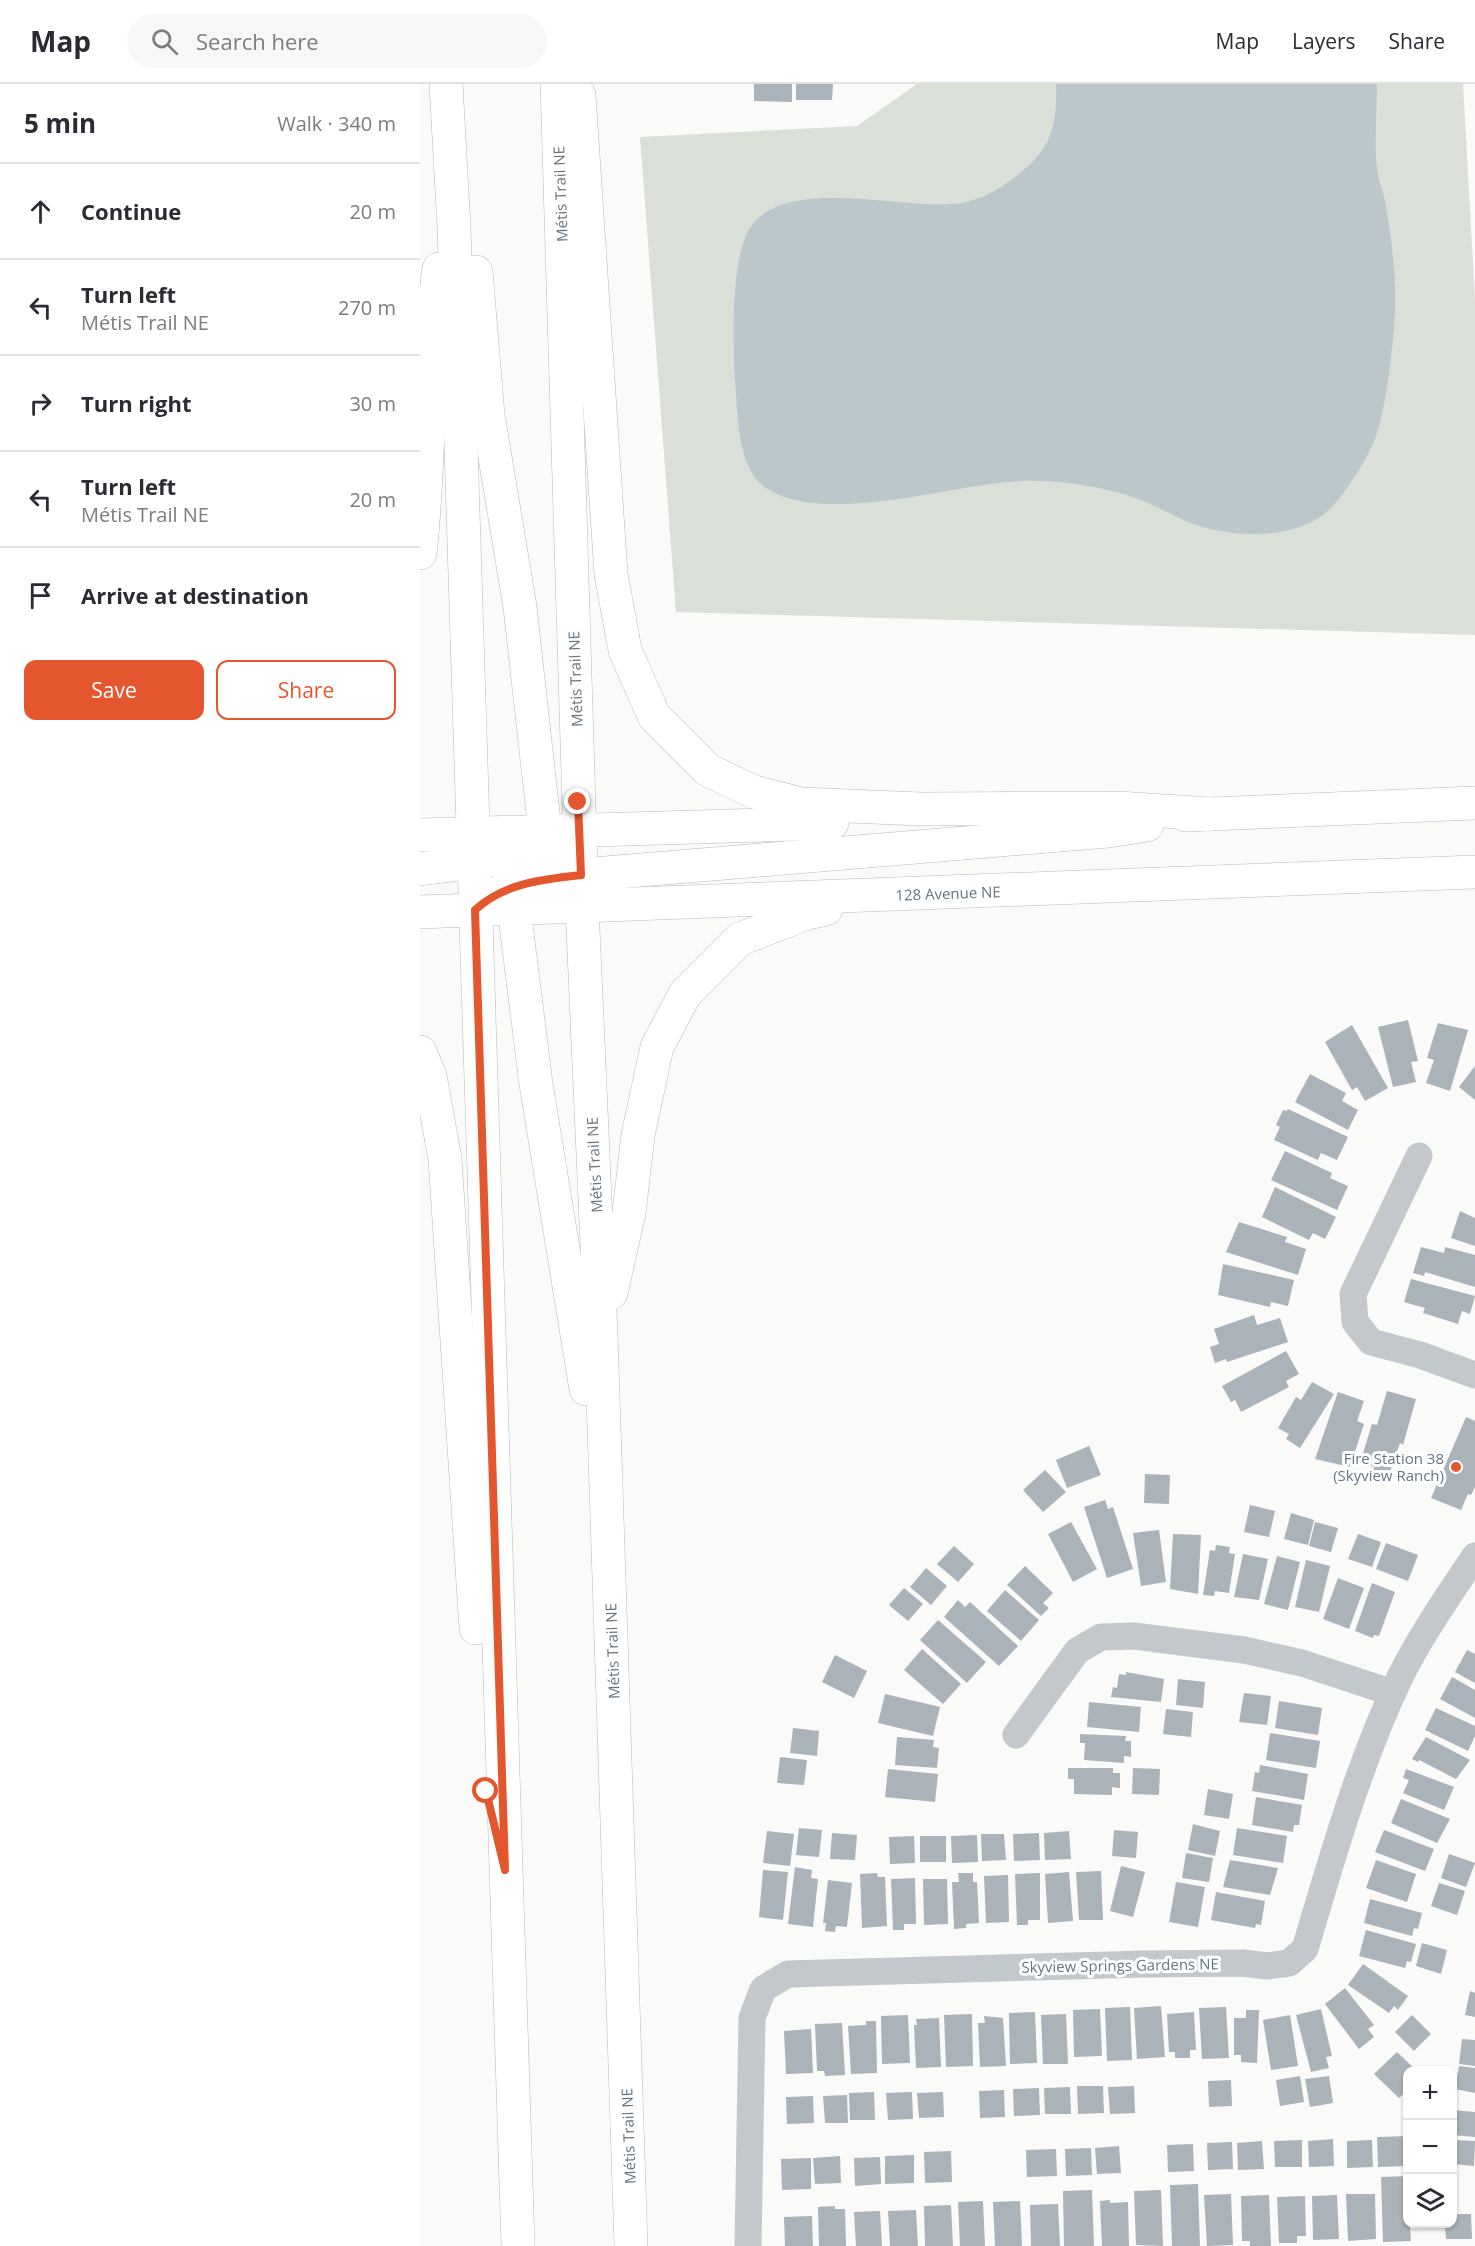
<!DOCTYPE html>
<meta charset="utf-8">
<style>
body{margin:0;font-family:"Open Sans",sans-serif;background:#f7f7f7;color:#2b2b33}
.controls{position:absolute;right:18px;bottom:18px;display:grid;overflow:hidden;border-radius:12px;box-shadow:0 2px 4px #0004}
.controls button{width:54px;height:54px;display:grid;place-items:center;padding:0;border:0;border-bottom:2px solid #e1e1e2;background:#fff;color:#2b2b33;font:30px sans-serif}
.stop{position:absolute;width:18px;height:18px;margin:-14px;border:4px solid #e4572e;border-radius:50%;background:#fff}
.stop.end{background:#e4572e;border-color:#fff;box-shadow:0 2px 6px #0008}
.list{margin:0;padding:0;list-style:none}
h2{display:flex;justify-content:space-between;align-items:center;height:78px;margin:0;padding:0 24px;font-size:26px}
h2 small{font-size:20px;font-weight:400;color:#7c7c81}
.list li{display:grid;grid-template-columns:39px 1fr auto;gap:18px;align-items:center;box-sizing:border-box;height:96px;padding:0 24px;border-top:2px solid #e1e1e2}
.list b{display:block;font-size:22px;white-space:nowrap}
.list p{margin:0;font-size:20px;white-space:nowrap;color:#7c7c81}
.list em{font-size:20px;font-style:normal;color:#7c7c81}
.actions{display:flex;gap:12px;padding:18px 24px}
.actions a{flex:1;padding:14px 0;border:2px solid #e4572e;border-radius:12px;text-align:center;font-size:21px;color:#e4572e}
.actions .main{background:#e4572e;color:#fff}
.icon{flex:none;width:33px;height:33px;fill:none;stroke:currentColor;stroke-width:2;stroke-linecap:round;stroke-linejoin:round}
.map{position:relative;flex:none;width:1055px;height:2162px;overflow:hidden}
header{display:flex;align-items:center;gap:36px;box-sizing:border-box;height:84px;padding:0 30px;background:#fff;border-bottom:2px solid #e1e1e2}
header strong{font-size:28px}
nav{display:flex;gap:33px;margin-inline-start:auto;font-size:21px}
.search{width:420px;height:54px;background:#f7f7f7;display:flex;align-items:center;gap:15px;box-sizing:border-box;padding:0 21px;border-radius:33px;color:#7c7c81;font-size:22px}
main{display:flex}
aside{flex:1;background:#fff}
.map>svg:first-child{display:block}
.green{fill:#dadfd7}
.water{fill:#bbc7cb}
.building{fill:#aab3b9}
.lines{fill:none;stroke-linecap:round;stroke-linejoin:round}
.major-casing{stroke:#b5babe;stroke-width:34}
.minor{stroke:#c3c8cc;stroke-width:27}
.major{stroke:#fff;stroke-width:33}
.route{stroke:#e4572e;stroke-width:8}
.poi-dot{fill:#e4572e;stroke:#fff;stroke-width:2}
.labels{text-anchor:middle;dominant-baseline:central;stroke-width:6;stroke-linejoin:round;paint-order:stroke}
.street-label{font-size:15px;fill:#657683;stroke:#fff}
.poi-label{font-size:15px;fill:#657683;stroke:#fff;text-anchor:end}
</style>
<header>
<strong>Map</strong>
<div class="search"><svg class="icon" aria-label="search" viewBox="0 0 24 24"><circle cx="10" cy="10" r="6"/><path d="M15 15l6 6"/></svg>Search here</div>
<nav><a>Map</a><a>Layers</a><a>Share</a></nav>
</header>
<main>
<aside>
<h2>5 min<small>Walk · 340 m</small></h2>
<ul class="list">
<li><svg class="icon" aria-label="ahead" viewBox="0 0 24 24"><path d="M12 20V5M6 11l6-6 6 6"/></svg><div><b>Continue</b></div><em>20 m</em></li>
<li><svg class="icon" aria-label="left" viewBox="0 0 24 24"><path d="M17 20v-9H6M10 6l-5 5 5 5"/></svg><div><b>Turn left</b><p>Métis Trail NE</p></div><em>270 m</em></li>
<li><svg class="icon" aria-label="right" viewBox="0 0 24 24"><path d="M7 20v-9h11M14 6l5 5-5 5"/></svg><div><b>Turn right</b></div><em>30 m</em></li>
<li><svg class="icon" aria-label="left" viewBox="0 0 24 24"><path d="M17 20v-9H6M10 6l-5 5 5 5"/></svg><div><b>Turn left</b><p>Métis Trail NE</p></div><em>20 m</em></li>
<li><svg class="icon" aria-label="arrive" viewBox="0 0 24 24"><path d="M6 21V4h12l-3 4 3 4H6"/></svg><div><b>Arrive at destination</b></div></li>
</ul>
<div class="actions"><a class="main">Save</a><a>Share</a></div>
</aside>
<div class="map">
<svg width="1055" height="2162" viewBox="0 0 1055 2162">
<rect width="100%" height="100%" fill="#fafaf8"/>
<!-- green -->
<path class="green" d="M497 0H1043L1055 216V551L256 528 220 53 437 42Z"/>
<!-- water -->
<path class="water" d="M636 0H957C957 28 954 57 957 85 958 96 963 106 965 117 970 145 974 174 975 201 977 237 967 328 953 360 943 381 927 407 911 424 880 455 822 454 783 443 761 437 742 424 721 416 698 407 671 402 647 399 622 396 596 396 571 400 513 407 397 439 346 404 328 392 321 365 319 344 314 297 306 183 330 144 365 89 488 128 541 119 565 115 581 104 600 89 633 63 637 39 636 0Z"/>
<!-- building -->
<g class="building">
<path d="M334 0H372V18L334 17Z"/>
<path d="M376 0H413L412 16H376Z"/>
<path d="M988 936 998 977 991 978 996 998 973 1003 958 943Z"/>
<path d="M1018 939 1048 946 1030 1007 1006 999 1014 976 1007 974Z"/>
<path d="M932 941 968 1004 945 1017 937 1003 932 1006 905 958Z"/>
<path d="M1055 982V1016L1039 1003Z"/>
<path d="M890 990 926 1009 922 1017 938 1026 928 1046 875 1018Z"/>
<path d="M868 1025 928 1053 917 1076 901 1069 898 1076 854 1056 860 1043 856 1041 863 1026 867 1027Z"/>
<path d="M865 1067 912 1089 910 1094 928 1102 917 1126 851 1096Z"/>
<path d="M855 1103 916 1133 905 1155 893 1149 889 1156 842 1133Z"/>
<path d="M1040 1127 1055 1134V1162L1031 1154Z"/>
<path d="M819 1138 867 1153 865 1158 886 1165 878 1191 806 1168Z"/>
<path d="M1001 1163 1024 1169 1025 1163 1055 1171V1203L1005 1188 1004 1192 993 1189Z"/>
<path d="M803 1180 874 1196 868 1222 851 1218 850 1223 798 1211Z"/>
<path d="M991 1195 1055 1212 1050 1230 1042 1227 1038 1240 1003 1229 1005 1224 984 1218Z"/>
<path d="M834 1231 837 1241 860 1234 868 1258 807 1278 806 1275 795 1279 790 1263 799 1260 794 1245Z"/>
<path d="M866 1267 879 1290 866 1297 869 1303 821 1328 815 1316 811 1318 802 1302Z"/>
<path d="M892 1298 914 1310 880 1364 866 1355 869 1350 858 1344 876 1313 881 1316Z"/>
<path d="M967 1307 996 1315 983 1361 980 1359 967 1396 952 1392 954 1383 940 1379 952 1340 957 1341Z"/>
<path d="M918 1308 944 1317 937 1337 944 1340 930 1383 895 1375Z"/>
<path d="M1046 1333 1055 1337V1403L1051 1411 1048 1410 1041 1426 1011 1414Z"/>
<path d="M669 1362 681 1391 647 1404 636 1376Z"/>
<path d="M625 1386 646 1408 623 1428 603 1406Z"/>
<path d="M725 1390 750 1391 749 1420 724 1419Z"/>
<path d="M685 1416 688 1425 693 1423 713 1485 687 1494 664 1423Z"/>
<path d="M830 1421 855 1427 849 1453 824 1448Z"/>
<path d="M871 1429 894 1436 888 1461 864 1455Z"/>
<path d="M651 1438 677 1485 653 1498 628 1450Z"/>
<path d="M895 1438 918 1444 911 1468 889 1462Z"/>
<path d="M739 1446 746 1498 721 1502 713 1449Z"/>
<path d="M753 1450 781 1451 778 1510 750 1505Z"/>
<path d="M938 1450 961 1458 952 1483 928 1475Z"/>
<path d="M966 1459 998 1471 988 1497 956 1485Z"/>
<path d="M796 1461 810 1463 809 1469 815 1470 809 1509 795 1507 794 1512 783 1511 790 1466 795 1467Z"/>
<path d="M534 1462 554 1480 538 1498 517 1480Z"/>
<path d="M823 1470 848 1475 839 1516 814 1513Z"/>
<path d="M857 1472 880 1478 868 1526 844 1520Z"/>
<path d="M886 1476 910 1482 899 1528 875 1523Z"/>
<path d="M605 1482 633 1509 623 1519 629 1524 621 1532 587 1501Z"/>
<path d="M506 1484 527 1502 511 1521 490 1503Z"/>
<path d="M918 1494 944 1504 929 1545 903 1535Z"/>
<path d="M952 1499 975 1508 959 1552 954 1551 953 1554 935 1547Z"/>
<path d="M484 1504 503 1520 488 1537 469 1521Z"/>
<path d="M585 1506 619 1536 601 1557 567 1527Z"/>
<path d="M538 1516 545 1523 550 1518 598 1562 579 1582 524 1533Z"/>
<path d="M518 1536 566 1578 547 1599 500 1556Z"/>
<path d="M502 1565 541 1600 523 1620 484 1586Z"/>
<path d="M1047 1566 1055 1570V1599L1035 1588Z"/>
<path d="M415 1571 447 1587 434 1614 402 1598Z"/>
<path d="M706 1588 744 1595 741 1618 691 1613 693 1603 697 1604 699 1590 706 1591Z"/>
<path d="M1032 1593 1055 1606V1634L1020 1615Z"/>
<path d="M758 1595 785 1598 783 1624 756 1621Z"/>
<path d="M824 1609 851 1612 847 1641 819 1638Z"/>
<path d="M465 1610 520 1623 513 1652 458 1639Z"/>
<path d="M859 1617 902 1624 898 1651 855 1644Z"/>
<path d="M669 1618 721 1623 719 1648 667 1643Z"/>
<path d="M1016 1624 1055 1642V1652L1048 1667 1005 1646Z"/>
<path d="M746 1625 773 1628 771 1653 743 1650Z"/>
<path d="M373 1644 399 1647 397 1672 370 1669Z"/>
<path d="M850 1649 900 1657 896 1684 846 1676Z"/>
<path d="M660 1650 706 1652 705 1657H711V1673L704 1672V1679L664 1676 665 1659H660Z"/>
<path d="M477 1653 514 1656 513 1663 519 1664 517 1684 475 1681Z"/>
<path d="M1006 1653 1050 1676 1036 1695 999 1676 998 1678 992 1675Z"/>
<path d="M360 1673 387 1676 384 1701 357 1699Z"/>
<path d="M840 1681 888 1690 884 1716 832 1707 835 1688 839 1689Z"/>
<path d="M648 1684H693V1689H700V1704L692 1703V1711L654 1710V1695H648Z"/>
<path d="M713 1684 740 1685 739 1711 712 1710Z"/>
<path d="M468 1685 518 1690 515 1718 465 1713Z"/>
<path d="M986 1685 1034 1703 1024 1726 983 1709 989 1696 983 1694Z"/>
<path d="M788 1705 813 1710 809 1735 784 1731Z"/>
<path d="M836 1713 882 1721 879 1741H874L873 1748 832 1741Z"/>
<path d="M981 1715 1030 1735 1017 1759 971 1739Z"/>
<path d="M773 1740 800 1747 795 1772 768 1766Z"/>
<path d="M379 1744 402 1746 399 1773 376 1771Z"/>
<path d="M817 1744 867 1752 863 1779 813 1771Z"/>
<path d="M694 1746 718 1748 716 1774 692 1772Z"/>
<path d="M964 1746 1014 1765 1005 1787 955 1768Z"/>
<path d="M347 1747 374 1750 370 1782 343 1779Z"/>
<path d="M649 1747 651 1775 625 1776 624 1749Z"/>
<path d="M412 1749 437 1751 435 1776 410 1775Z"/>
<path d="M619 1749 620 1776 594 1777 593 1750Z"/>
<path d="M561 1750H584L586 1776 562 1777Z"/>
<path d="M557 1751 558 1778 532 1779 531 1752Z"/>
<path d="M494 1752 495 1779 470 1780 469 1753Z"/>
<rect x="500" y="1752" width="26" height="26"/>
<path d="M766 1769 793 1774 789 1798 762 1794Z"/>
<path d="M1029 1770 1055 1779 1046 1803 1021 1794Z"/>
<path d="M810 1776 858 1784 850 1811 803 1803Z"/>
<path d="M956 1776 996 1790 987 1818 946 1804Z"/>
<path d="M701 1782 725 1788 713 1833 690 1827Z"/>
<path d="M375 1783 392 1786 391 1794 398 1795 393 1843 368 1840Z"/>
<path d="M343 1786 368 1788 363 1836 339 1833Z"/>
<path d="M681 1787 683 1836H659L656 1788Z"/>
<path d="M649 1788 653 1837 628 1839 625 1790Z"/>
<path d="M457 1789 458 1793H465L467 1842 442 1844 440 1790Z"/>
<path d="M538 1789H553V1798H557L559 1839 546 1840V1844L534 1845 532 1798H539Z"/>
<path d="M620 1789V1836H608V1841H597L595 1790Z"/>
<path d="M588 1791 589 1838 566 1839 564 1792Z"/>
<path d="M495 1794 496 1840H484V1846H473L471 1795Z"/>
<path d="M503 1795H527L528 1840 504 1841Z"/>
<path d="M408 1796 432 1799 427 1843 416 1842 415 1848 405 1847 406 1839H403Z"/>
<path d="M756 1798 785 1803 778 1843 749 1838Z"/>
<path d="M1019 1799 1045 1807 1037 1831 1011 1822Z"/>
<path d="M796 1808 845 1817 841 1841 836 1840 835 1844 791 1836Z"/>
<path d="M950 1815 1002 1829 998 1845 994 1844 992 1852 944 1839Z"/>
<path d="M946 1846 996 1860 991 1878 987 1877 985 1884 939 1872Z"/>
<path d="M1002 1859 1027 1866 1021 1890 996 1882Z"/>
<path d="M943 1880 988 1912 978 1926 974 1922 969 1929 928 1901Z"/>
<path d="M925 1904 954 1941 948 1945 954 1953 939 1965 905 1920Z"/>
<path d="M1050 1907 1055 1909V1933L1045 1931Z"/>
<path d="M741 1922 745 1973 717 1975 714 1924Z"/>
<path d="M710 1923 712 1976 687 1977 685 1924Z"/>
<path d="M806 1923 809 1974 782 1975 779 1924Z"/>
<path d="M680 1925 682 1972 654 1973 653 1926Z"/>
<path d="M901 1925 912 1972 906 1973 909 1984 891 1988 876 1931Z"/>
<path d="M826 1926H839L837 1979 821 1978V1971H814V1934H826Z"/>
<path d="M615 1928 617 1979 590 1980 589 1929Z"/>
<path d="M774 1928 776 1966H770V1974H755V1968H749L747 1930Z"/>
<path d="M552 1930 553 1982 526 1983 524 1931Z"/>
<path d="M646 1930 648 1980H623L621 1931Z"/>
<path d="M488 1931 490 1979 462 1980 461 1932Z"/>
<path d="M870 1931 878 1982 851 1986 843 1936Z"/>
<path d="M992 1931 1011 1950 994 1967 975 1948Z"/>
<path d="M564 1932 583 1934 586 1982 560 1983 558 1939H565Z"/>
<path d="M519 1934 521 1983 496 1984 494 1941H497L496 1935Z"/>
<path d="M446 1937H456L457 1989 431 1990 428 1942 446 1941Z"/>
<path d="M422 1939 425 1991 405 1992 404 1987H397L395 1940Z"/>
<path d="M391 1945 393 1989 366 1990 364 1947Z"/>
<path d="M1042 1955 1055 1956V1982L1039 1980Z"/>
<path d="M977 1968 996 1986H988V2006L979 2014 954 1990Z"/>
<path d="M1039 1982 1055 1984V2009L1035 2005Z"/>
<path d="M880 1992 884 2018 860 2022 856 1996Z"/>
<path d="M909 1992 913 2019 890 2023 885 1995Z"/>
<path d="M811 1996 812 2022 789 2023 788 1997Z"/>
<path d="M657 2002H683L684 2029 658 2030Z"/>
<path d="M714 2002 715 2029 690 2030 688 2003Z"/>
<path d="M650 2003 651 2030H625L624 2004Z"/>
<path d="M619 2004 620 2031 594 2032 593 2005Z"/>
<path d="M584 2006 585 2033 560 2034 559 2007Z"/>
<path d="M454 2008 455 2036H430L429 2009Z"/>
<path d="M492 2008 493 2035 468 2036 466 2009Z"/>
<path d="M523 2008 524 2033 499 2034 497 2009Z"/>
<path d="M427 2011 428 2039H405L403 2012Z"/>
<path d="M393 2012 394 2039 367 2040 366 2013Z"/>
<path d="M1032 2026 1055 2028V2053L1032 2051Z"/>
<path d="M987 2052 988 2082 958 2083 957 2053Z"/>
<path d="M913 2055 914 2082 889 2083 888 2057Z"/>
<path d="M882 2056V2083H855L854 2057Z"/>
<path d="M952 2056 953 2083 927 2084V2057Z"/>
<path d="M1032 2056 1055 2057 1054 2082 1032 2080Z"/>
<path d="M842 2057 844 2085 818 2086 817 2059Z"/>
<path d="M812 2058 813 2085 788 2086 787 2059Z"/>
<path d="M773 2060 774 2087 748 2088 747 2061Z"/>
<path d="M699 2062 701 2089 677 2090 675 2064Z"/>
<path d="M671 2064 672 2091 646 2092 645 2065Z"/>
<path d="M636 2065 637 2092 607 2093 606 2066Z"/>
<path d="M531 2067 532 2098 505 2099 504 2068Z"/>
<path d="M494 2071V2099L465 2100V2072Z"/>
<path d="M420 2072 421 2099 395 2100 393 2074Z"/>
<path d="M460 2073 461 2100 435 2102 434 2074Z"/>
<path d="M391 2074V2105L362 2106 361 2075Z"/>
<path d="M988 2092V2140H990L991 2157 963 2158 961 2093Z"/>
<path d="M778 2100 780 2162H752L750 2101Z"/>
<path d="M672 2106 674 2162H644L643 2107Z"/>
<path d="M741 2106 743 2162 716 2161 714 2107Z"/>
<path d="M811 2110 813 2161 787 2162 784 2111Z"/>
<path d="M926 2110H955L956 2155 928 2157Z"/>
<path d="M849 2111 851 2162H830V2157H822L821 2112Z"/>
<path d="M917 2111 919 2155 893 2156 892 2112Z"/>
<path d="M885 2112 886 2152H877V2159H859L857 2113Z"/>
<path d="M690 2116V2119L708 2118 709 2162H682L680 2117Z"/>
<path d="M563 2117 565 2162H540L538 2118Z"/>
<path d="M600 2117 602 2162H575L573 2118Z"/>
<path d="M638 2120 640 2162H611L610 2121Z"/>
<path d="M531 2121 533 2162H505L504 2122Z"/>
<path d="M415 2122V2125H425L426 2162H399L398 2123Z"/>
<path d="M496 2126 498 2162H470L468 2127Z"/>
<path d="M460 2127 462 2162H436L434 2128Z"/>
<path d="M1032 2130H1051L1052 2155H1026L1025 2140H1032Z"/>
<path d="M392 2132 393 2162H365L364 2133Z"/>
</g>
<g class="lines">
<!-- major casing -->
<g class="major-casing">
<g id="major">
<path d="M26 0 34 143 98 2162"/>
<path d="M137 0 162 822 181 1251 211 2162"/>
<path d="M159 11 191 490 205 566 234 632 288 686 334 708 381 720 501 725 698 724 789 730"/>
<path d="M56 188 68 331 100 523 125 747 140 794 162 822"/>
<path d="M0 469C11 374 6 279 19 185"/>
<path d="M766 731 1055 719"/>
<path d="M0 751 412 739"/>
<path d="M0 785 110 771 149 754"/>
<path d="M87 805 94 825 116 1000 166 1305"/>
<path d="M61 820C86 797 129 795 161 791L688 747 727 741"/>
<path d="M0 828 1055 788"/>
<path d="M0 968 10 992 25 1075 56 1544"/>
<path d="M191 1209 209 1129 218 1051 237 963 265 910 320 855 387 829 406 825"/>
</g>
</g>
<!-- minor -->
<g class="minor">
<path d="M999 1072 933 1210 935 1238 951 1258 1000 1271 1055 1291"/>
<path d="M596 1651 657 1567 681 1553 714 1552 824 1566 882 1579 973 1609"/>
<path d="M328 2162 332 1934 343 1905 368 1890 724 1880 823 1879 847 1882 869 1879 885 1865C912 1774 939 1679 980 1593 1001 1551 1029 1511 1055 1472"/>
</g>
<!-- major -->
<use href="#major" class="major"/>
</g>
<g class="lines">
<!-- route -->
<path class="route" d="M66 1707 85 1786 55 826C84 799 124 795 161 791L158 718"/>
</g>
<!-- markers -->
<circle class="poi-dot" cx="1036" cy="1383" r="6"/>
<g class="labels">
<!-- street labels -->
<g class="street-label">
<text transform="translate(140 110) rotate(-92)">Métis Trail NE</text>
<text transform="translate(155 595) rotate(-92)">Métis Trail NE</text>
<text transform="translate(528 809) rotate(-2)">128 Avenue NE</text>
<text transform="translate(174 1081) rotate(-93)">Métis Trail NE</text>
<text transform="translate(192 1567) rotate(-92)">Métis Trail NE</text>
<text transform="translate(700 1881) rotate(-1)">Skyview Springs Gardens NE</text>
<text transform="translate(208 2052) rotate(-92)">Métis Trail NE</text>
</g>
<!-- poi labels -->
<g class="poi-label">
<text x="1024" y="1374">Fire Station 38<tspan x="1024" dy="17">(Skyview Ranch)</tspan></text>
</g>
</g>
</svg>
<div class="controls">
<button>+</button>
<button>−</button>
<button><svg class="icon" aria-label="layers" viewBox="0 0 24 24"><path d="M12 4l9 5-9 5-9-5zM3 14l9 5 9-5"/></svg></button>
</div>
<div class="stop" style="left:66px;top:1707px"></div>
<div class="stop end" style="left:158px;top:718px"></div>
</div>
</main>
